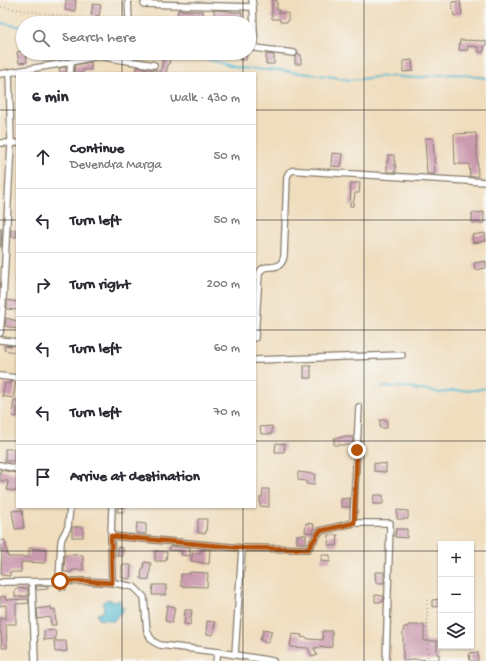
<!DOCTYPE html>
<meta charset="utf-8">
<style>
body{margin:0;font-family:"Gochi Hand",sans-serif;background:#f2f2f3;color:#2b2b33}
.controls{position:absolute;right:12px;bottom:12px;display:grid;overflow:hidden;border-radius:0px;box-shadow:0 1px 3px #0004}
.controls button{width:36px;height:36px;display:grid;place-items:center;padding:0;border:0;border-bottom:1px solid #e1e1e2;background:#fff;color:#2b2b33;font:20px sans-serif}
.stop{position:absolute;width:12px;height:12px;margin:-9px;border:3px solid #b45309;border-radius:50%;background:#fff}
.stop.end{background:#b45309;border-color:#fff;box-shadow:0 1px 4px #0008}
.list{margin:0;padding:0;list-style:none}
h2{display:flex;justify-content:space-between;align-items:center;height:52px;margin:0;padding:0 16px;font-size:17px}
h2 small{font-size:13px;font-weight:400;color:#7c7c81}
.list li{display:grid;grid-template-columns:26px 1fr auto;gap:12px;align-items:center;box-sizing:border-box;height:64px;padding:0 16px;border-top:1px solid #e1e1e2}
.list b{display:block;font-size:15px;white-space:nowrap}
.list p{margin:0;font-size:13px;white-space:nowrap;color:#7c7c81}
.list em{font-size:13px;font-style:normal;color:#7c7c81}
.icon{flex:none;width:22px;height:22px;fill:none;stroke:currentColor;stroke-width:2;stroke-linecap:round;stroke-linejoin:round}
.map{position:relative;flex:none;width:486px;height:661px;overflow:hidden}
.search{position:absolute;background:#fff;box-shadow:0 1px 3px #0004;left:16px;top:16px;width:240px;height:44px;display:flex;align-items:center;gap:10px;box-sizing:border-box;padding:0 14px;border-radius:22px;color:#7c7c81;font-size:15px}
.panel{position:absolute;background:#fff;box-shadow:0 1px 3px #0004;left:16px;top:72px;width:240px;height:436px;border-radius:0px}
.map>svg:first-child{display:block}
.water{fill:#50b7ce;stroke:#366a75}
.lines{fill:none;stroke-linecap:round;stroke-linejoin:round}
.stream{stroke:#50b7ce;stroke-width:2}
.building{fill:#cb9aae}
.street-casing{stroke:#867c6c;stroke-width:8}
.path{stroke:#867c6c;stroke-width:1;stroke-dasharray:1 3;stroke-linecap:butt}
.street{stroke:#fff;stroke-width:5.5}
.route{stroke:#b45309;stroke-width:5}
.grid{fill:none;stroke:#1c1c1c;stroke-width:1;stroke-opacity:0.55}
</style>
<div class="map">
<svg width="486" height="661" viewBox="0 0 486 661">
<rect width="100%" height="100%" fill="#f6f6f2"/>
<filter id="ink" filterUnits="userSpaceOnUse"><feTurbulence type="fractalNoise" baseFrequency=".025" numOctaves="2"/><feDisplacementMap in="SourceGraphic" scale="8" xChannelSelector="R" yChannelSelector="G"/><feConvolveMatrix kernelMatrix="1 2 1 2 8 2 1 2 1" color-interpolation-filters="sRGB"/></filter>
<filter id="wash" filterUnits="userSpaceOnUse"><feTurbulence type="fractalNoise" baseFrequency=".012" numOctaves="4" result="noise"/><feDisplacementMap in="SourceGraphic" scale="16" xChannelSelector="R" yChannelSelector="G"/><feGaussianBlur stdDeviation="0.9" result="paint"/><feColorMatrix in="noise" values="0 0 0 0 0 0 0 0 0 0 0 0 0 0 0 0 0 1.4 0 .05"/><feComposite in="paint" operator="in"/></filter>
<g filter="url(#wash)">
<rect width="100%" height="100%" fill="#f0ddbd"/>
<!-- water -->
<path class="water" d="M111 599 112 602 120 600 121 606 124 608C123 612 121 613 118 615 117 616 116 619 114 621H109L107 619 99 620 97 614 103 612 104 608 102 603 106 600Z"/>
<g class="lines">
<!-- stream -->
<g class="stream">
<path d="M0 23 23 27"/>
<path d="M190 53 196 56 237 68 282 71 328 76 350 80 387 76 418 78 436 75 457 74 486 78"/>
<path d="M382 387H411L417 390H427L440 393 451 391 476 390 486 388"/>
</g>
</g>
<g id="blocks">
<!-- building -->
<g class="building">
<path d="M66 0H76L75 11 65 10Z"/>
<path d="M272 0H277V10H279V13H288V22H280V19H272Z"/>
<path d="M460 1 462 14 454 16 452 2Z"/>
<path d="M93 4 101 5 99 16 91 15Z"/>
<path d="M178 10 197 11H203L204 19H189V22L177 21Z"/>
<path d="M214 10 231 11V12H242V22H234V19H214Z"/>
<path d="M460 40 486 41V46H484V52H478V47L468 46V50H459Z"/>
<path d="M23 51V53H26L27 62 19 63 17 52Z"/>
<path d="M56 53H65L66 58 58 60Z"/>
<path d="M239 53H247L246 60H239Z"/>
<path d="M266 54 274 55V64H266Z"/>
<path d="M298 54 301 55V64H295V57Z"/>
<path d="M164 55 170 56 169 65H168L166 73H136L137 67 161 71Z"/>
<path d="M412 60 413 71 403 72V61Z"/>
<path d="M91 62V70H83V73H76V72H74L75 65Z"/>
<path d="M66 67V73H60L59 68Z"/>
<path d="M476 133 478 176 470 177 469 164H455L454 134Z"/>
<path d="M425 138H433L435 174H427Z"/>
<path d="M332 153 343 154 341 167 331 166Z"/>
<path d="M388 155H394V161H395V166H396V172H387V161H388Z"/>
<path d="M351 183H360L359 193H355L353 206H350Z"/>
<path d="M484 212V223H472V213Z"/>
<path d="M0 229H2L1 247H0Z"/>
<rect x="11" y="230" width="6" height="7"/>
<path d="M485 233 486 241 473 243 472 235Z"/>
<path d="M486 261V268L475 270 474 263Z"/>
<path d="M7 300 17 302V310L7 309Z"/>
<path d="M6 318 17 321V329L5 326Z"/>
<path d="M5 345 16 346 15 352 4 350Z"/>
<rect x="304" y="366" width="7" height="12"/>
<path d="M10 381 16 382 13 398 2 396 5 383 10 384Z"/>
<path d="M14 400H17V417L12 416Z"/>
<rect x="380" y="420" width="7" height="8"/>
<path d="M272 426V434H261L260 427Z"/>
<path d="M340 437H353V445H334V438H340Z"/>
<path d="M276 443 285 444 284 452H275Z"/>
<rect x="5" y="449" width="9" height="12"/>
<path d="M374 463 386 464V472L374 471Z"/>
<path d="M0 470 17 473V491L7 490 8 481H0Z"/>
<path d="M298 472 315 474 314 485 306 484V481L298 480Z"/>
<path d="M263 489H269V507L260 506V497H262Z"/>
<path d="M374 495H383V504H373Z"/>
<path d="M350 498V507H341V499Z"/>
<path d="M118 507H125L124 512H117Z"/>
<path d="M22 510 24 528 15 529 12 511Z"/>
<path d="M397 510 408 511V519H397Z"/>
<path d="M198 519H207L206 533H198Z"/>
<path d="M137 523 146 524V534L136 533Z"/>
<path d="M306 523 314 524 313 533 305 532Z"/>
<rect x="72" y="527" width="11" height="10"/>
<path d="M396 529H407V538L395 537Z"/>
<rect x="297" y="535" width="9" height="8"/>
<path d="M329 535H338L337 546 328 545Z"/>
<path d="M3 540H5L8 557H29V548L46 549 45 563 21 562V572H10V576L1 575 2 550H0V541Z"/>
<path d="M170 546 190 548V556L181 555 182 551 169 550Z"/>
<path d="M118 547 123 548V556H117Z"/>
<path d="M202 549H210L209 564 191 561 193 552 201 553Z"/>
<path d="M155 551 167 552 166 561H155Z"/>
<path d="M75 554 83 555V570H72V572H64L65 555H75Z"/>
<path d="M322 555H330V562L321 561Z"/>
<path d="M144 562 151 563 149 580 141 579 142 569H143Z"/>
<path d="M122 565H131L130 579 122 578Z"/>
<path d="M190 572 208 573 207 587 181 586V574H190Z"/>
<path d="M375 572H384V583H376Z"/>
<path d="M153 585H166V595H152Z"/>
<path d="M36 586H48V589L37 590Z"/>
<rect x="60" y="586" width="6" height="4"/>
<path d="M28 588V596L15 597V589Z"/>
<path d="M375 595 384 596 383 602H375Z"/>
<path d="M5 596 6 600 28 599 29 603 16 604V624H6L7 648H2L1 632H0V618H6V605L0 606V597Z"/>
<path d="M441 599V606L432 607V600Z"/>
<path d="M167 605 175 607 172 623 165 621Z"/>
<path d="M51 607 52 610 55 609 56 625H51L50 617 38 619 37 609Z"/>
<path d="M185 610H192L190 625 184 624Z"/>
<path d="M207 621 215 622 213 635 206 634Z"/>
<path d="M408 625H424V641H437V654H439V660L411 659V661L403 660V632L404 627H408Z"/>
<path d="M264 629 272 631 268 643 260 640Z"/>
<path d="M55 630 56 639 44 640V631Z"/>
<path d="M322 631H332V647L314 648 317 655 312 657 308 648 290 647 292 634 302 635 301 637 308 638V639L323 640Z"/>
<path d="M54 641H66L67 651 55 652Z"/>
<path d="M478 652V661H470L469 653Z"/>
</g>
</g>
</g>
<g filter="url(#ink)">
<use href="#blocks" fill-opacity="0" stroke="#867c6c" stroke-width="1"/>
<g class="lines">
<!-- street casing -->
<g class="street-casing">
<g id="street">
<path d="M128 0 129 20"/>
<path d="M252 0 253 7"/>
<path d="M144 4 253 7 255 48 294 53"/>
<path d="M70 73 71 62"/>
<path d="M0 74 71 62 98 56 154 65"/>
<path d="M0 143H17"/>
<path d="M0 333 3 301 11 143 9 73"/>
<path d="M255 338 259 274C264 259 280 276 284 256L287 177C289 169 295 170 302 171L486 182"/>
<path d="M0 340 17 342"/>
<path d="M255 360 402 355"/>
<path d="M0 376 17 378"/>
<path d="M0 465 17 469"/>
<path d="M353 523 359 407"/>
<path d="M111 536 112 507"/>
<path d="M242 548 308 549 320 531 353 523H390L386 661"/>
<path d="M59 581 61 542 62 538 68 527 70 507"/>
<path d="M32 582 35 661"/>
<path d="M0 583 4 582 87 581 115 583 134 587 144 597 147 631 150 637 154 642 160 645 218 652 273 661"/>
<path d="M112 583 111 536 242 548 235 654"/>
<path d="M216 661 218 652"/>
</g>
</g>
<!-- path -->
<g class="path">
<path d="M1 7 92 20 122 22"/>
<path d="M427 600 428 661"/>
</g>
<!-- street -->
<use href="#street" class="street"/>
</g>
</g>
<g class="lines" filter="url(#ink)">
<!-- route -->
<path class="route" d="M60 581H87L112 583 111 536 242 548 308 549 320 531 354 523 357 450"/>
</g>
<!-- grid -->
<path class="grid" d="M122 0V23M243 0V23M364 0V661M122 53V73M243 53V73M0 110H17M255 110H486M0 220H17M255 220H486M0 330H17M255 330H486M0 441H17M255 441H486M122 507V661M243 507V661M0 551H441M471 551H486"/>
</svg>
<div class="controls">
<button>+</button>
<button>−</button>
<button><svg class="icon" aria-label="layers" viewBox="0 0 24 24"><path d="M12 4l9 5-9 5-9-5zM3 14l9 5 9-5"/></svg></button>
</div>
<div class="stop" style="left:60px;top:581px"></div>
<div class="stop end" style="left:357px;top:450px"></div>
<div class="search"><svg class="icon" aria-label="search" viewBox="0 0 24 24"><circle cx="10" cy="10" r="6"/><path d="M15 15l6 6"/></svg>Search here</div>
<section class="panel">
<h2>6 min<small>Walk · 430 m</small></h2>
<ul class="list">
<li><svg class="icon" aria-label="ahead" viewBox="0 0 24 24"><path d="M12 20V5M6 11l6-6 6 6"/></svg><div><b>Continue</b><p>Devendra Marga</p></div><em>50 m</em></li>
<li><svg class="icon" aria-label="left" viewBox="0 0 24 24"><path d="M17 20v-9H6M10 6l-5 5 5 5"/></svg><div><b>Turn left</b></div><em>50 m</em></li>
<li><svg class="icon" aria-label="right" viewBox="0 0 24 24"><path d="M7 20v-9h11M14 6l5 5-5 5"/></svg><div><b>Turn right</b></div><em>200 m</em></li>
<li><svg class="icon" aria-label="left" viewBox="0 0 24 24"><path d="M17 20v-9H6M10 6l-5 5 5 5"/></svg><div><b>Turn left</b></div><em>60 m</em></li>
<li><svg class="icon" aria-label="left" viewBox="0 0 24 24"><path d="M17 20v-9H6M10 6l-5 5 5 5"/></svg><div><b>Turn left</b></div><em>70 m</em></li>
<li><svg class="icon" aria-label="arrive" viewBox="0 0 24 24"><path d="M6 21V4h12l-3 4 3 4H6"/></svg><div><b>Arrive at destination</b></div></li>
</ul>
</section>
</div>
